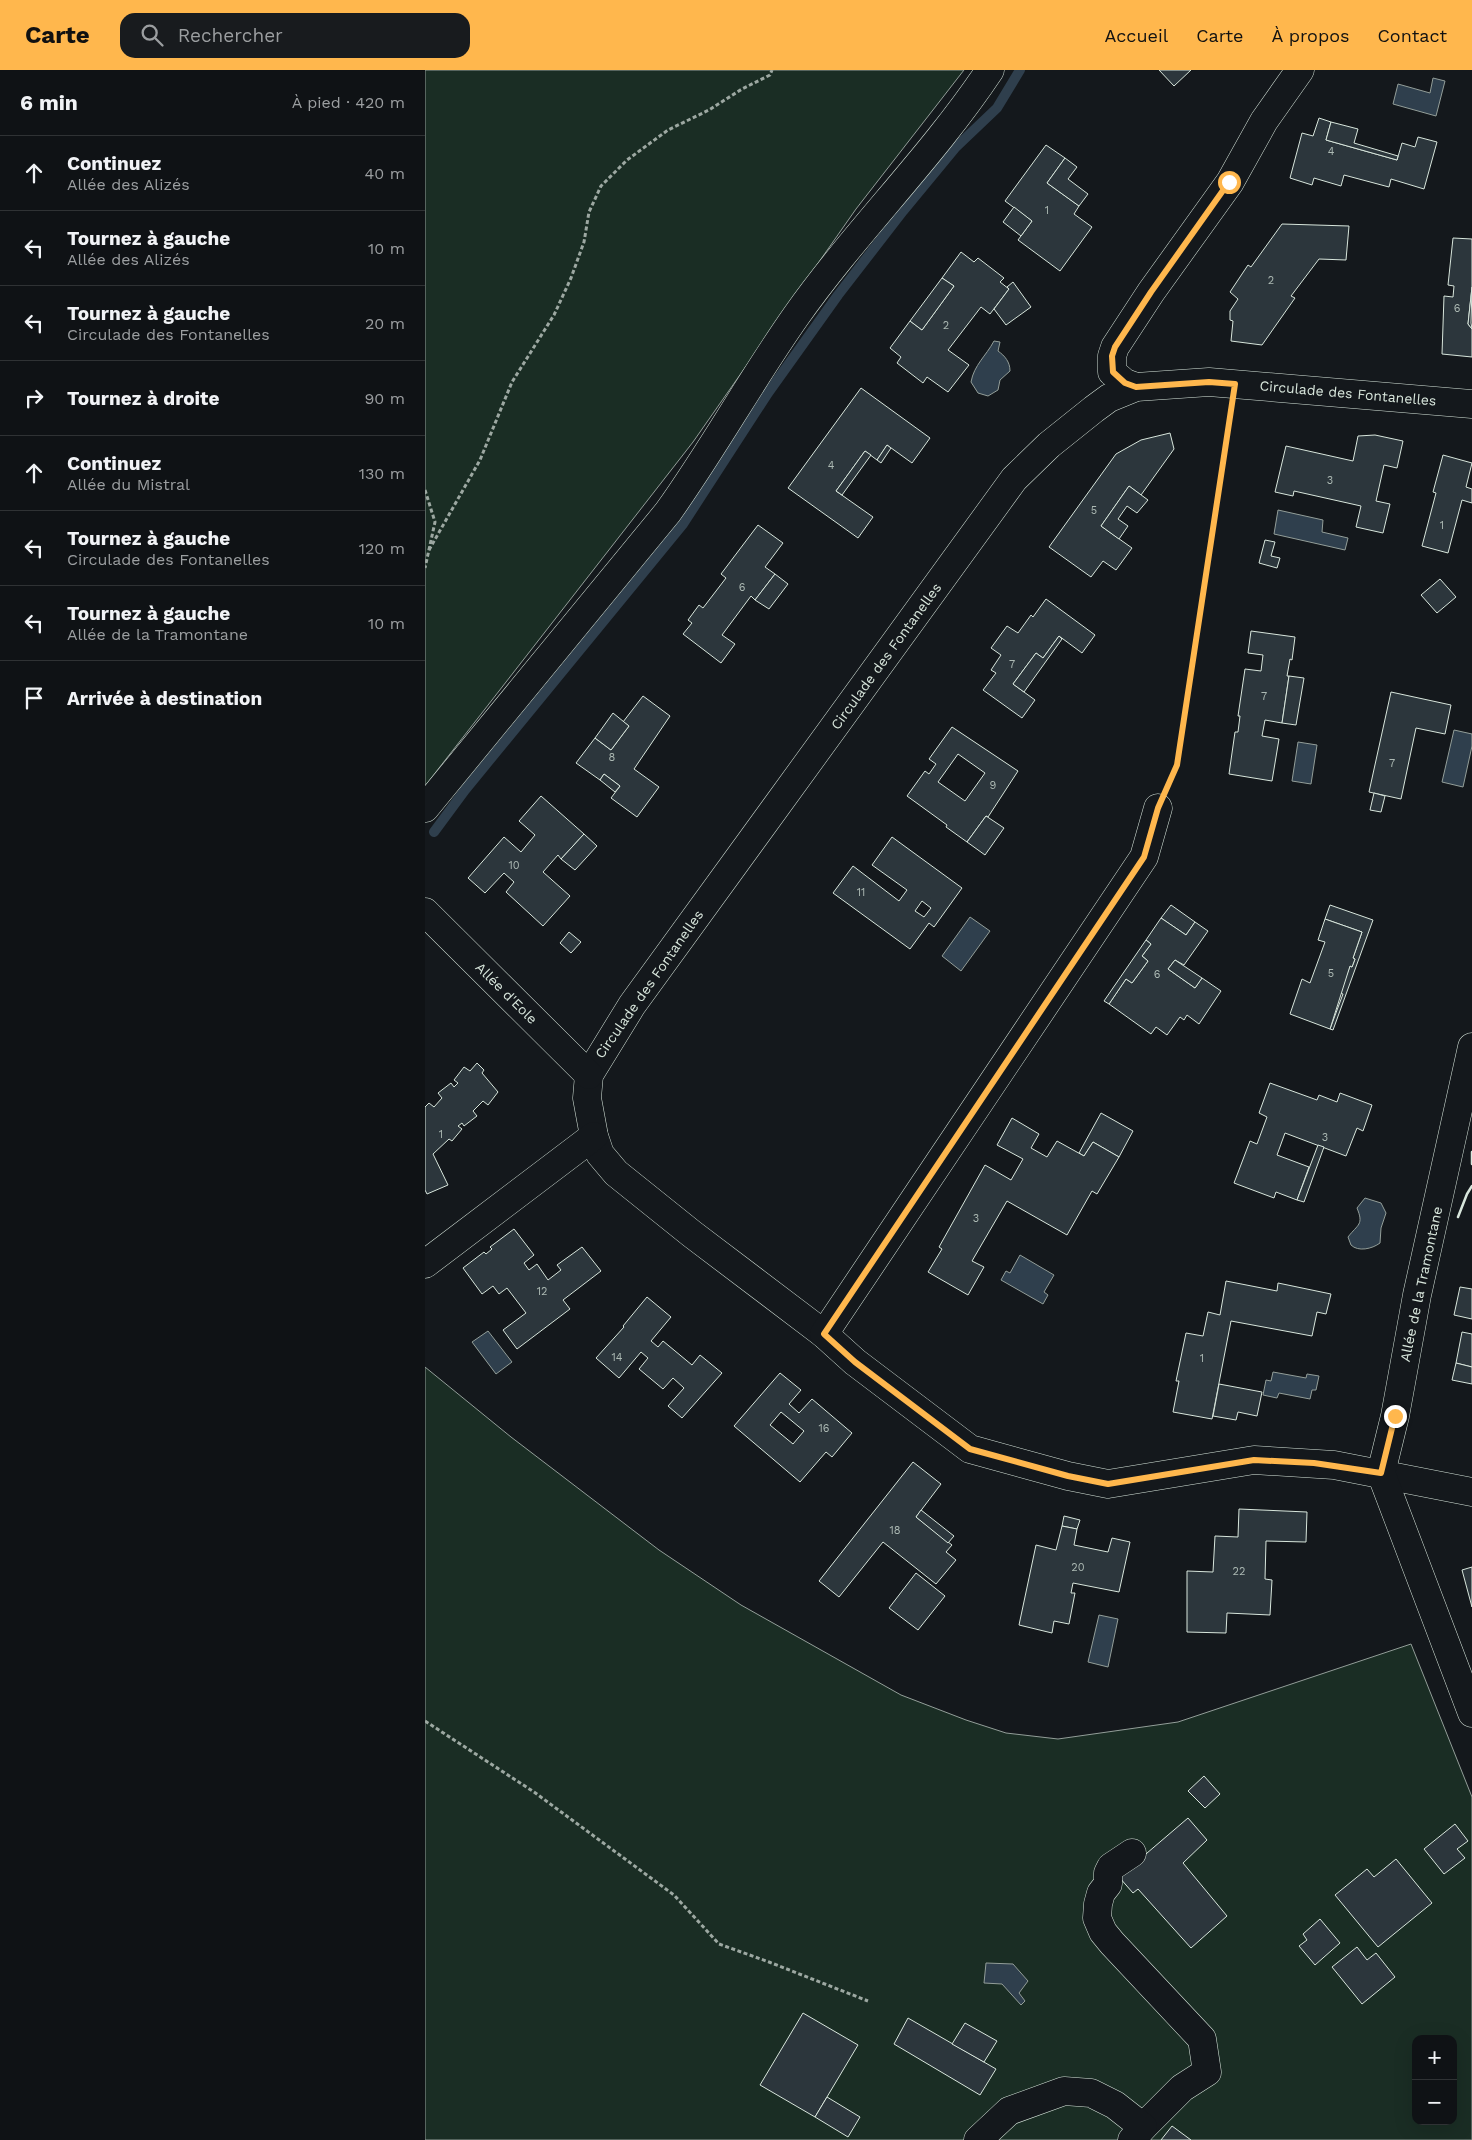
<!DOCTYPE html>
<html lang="fr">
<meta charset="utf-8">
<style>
body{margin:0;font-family:"Work Sans",sans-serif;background:#181b1e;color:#f1f3f6}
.controls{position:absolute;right:15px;bottom:15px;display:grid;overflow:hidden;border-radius:10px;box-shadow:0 5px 20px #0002}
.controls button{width:45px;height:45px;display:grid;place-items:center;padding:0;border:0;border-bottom:1px solid #2f3234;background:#0f1215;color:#f1f3f6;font:25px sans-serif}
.stop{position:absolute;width:15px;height:15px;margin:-11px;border:4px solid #ffb74d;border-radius:50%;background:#fff}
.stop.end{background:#ffb74d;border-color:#fff;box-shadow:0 1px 5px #0008}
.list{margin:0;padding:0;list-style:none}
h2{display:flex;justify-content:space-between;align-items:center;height:65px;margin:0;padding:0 20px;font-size:21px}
h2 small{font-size:16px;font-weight:400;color:#9b9ea0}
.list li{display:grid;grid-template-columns:32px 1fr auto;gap:15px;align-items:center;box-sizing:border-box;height:75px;padding:0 20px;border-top:1px solid #2f3234}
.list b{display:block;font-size:19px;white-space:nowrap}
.list p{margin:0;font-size:16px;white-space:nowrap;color:#9b9ea0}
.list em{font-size:16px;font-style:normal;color:#9b9ea0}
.icon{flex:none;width:28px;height:28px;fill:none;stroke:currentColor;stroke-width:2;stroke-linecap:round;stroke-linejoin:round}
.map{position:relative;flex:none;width:1047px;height:2070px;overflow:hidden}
header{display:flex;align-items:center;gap:30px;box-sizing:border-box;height:70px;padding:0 25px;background:#ffb74d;color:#111}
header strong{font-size:24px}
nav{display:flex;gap:28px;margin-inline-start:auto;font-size:18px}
.search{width:350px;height:45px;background:#181b1e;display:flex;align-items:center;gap:12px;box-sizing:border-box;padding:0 18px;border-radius:15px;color:#9b9ea0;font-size:19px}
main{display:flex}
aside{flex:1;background:#0f1215}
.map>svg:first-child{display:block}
.green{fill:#1a2d24;stroke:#939e99;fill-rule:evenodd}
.water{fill:#2f3f4d;stroke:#939e99}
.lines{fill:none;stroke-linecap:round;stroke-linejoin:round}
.stream{stroke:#2f3f4d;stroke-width:10}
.building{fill:#2c363c;stroke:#d8e6dc;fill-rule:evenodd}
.minor-casing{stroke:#d8e6dc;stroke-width:29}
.path{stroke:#9da8a2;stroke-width:3;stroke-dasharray:4 2.5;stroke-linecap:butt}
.minor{stroke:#14181c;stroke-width:28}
.wall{stroke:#d8e6dc;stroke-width:2.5}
.route{stroke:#ffb74d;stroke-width:6}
.labels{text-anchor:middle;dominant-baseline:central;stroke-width:4;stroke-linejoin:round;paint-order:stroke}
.number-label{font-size:11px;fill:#adbab4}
.street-label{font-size:14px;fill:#d8e6dc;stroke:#14181c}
</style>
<header>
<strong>Carte</strong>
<div class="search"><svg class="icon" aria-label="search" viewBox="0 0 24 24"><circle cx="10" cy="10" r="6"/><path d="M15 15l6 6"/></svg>Rechercher</div>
<nav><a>Accueil</a><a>Carte</a><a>À propos</a><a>Contact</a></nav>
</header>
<main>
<aside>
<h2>6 min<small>À pied · 420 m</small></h2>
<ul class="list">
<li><svg class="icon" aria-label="ahead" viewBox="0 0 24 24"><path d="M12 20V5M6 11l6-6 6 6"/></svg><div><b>Continuez</b><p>Allée des Alizés</p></div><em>40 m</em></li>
<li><svg class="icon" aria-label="left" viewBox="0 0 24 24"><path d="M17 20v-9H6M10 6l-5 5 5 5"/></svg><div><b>Tournez à gauche</b><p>Allée des Alizés</p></div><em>10 m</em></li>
<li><svg class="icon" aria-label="left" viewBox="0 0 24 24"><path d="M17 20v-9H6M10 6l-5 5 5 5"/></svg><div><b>Tournez à gauche</b><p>Circulade des Fontanelles</p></div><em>20 m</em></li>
<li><svg class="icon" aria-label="right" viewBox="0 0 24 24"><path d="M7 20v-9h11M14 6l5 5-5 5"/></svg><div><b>Tournez à droite</b></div><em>90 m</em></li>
<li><svg class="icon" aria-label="ahead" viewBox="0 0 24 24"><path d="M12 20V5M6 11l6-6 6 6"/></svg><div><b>Continuez</b><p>Allée du Mistral</p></div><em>130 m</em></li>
<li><svg class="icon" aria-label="left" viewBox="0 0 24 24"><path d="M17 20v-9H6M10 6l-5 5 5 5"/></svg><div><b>Tournez à gauche</b><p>Circulade des Fontanelles</p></div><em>120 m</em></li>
<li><svg class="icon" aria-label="left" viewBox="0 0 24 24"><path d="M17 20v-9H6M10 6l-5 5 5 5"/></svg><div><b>Tournez à gauche</b><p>Allée de la Tramontane</p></div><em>10 m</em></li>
<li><svg class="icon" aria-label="arrive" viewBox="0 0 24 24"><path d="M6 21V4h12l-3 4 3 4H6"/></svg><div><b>Arrivée à destination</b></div></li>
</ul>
</aside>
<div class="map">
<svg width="1047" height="2070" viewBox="0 0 1047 2070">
<rect width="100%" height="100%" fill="#14181c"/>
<!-- green -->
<g class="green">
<path d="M0 0H539L431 139 268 372 0 716Z"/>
<path d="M0 1297 86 1367 234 1480 316 1535 476 1625 541 1650 581 1663 633 1669 753 1652 986 1574 1047 1727V2070H0ZM991 1969H1028V2051H991Z"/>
</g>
<!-- water -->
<g class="water">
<path d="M1008 8 1020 11 1011 46 968 34 973 14 1005 23Z"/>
<path d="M569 271 575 272 573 281C580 286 585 292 585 301L575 310 573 320 563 326 553 323 546 312C549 295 561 286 569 271Z"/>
<path d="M853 440 898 450 897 462 923 468 920 480 849 464Z"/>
<path d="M1029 660 1047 664V676L1038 717 1017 712Z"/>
<path d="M873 672 892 675 886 714 867 711Z"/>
<path d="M545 847 565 861 536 901 517 886Z"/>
<path d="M940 1128 956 1133 961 1143 956 1158 955 1173C947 1179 933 1182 926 1175L923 1167C933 1154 939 1155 932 1138Z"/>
<path d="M595 1185 629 1205 619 1222 623 1225 618 1234 576 1210 581 1201 585 1203Z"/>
<path d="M63 1261 87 1292 71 1304 47 1272Z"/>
<path d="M848 1302 881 1308 882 1304 894 1306 891 1320H887L885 1329 854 1323 852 1328 838 1325 841 1310 846 1311Z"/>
<path d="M674 1545 693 1549 683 1597 663 1592Z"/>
<path d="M561 1893 588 1894 603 1911 594 1923 600 1931 596 1935 577 1914 559 1913Z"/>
</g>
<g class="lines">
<!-- stream -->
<path class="stream" d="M9 762 40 720 258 454 343 323 413 225 478 141 530 78 572 38 595 0"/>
</g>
<!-- building -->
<g class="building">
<path d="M734 0H766L749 16Z"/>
<path d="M894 48 906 52 901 70 972 90 977 73 990 77 993 67 1012 72 999 119 966 109 964 117 919 105 916 116 889 108 887 115 865 108 877 63 888 66Z"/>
<path d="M906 52 933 59 929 73 973 86 972 90 901 70Z"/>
<path d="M621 75 640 88 622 113 654 136 649 144 667 157 635 201 593 170 607 151 580 131Z"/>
<path d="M640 88 652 97 643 109 663 124 654 136 622 113Z"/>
<path d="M589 137 607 151 596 166 578 152Z"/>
<path d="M857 154 924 156 921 190 894 189 866 226 870 228 837 275 806 271 808 251 805 250V241L813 229 805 222 823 195 826 197Z"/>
<path d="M1028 168 1047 169V217L1043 254 1047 259V287L1017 284 1019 226 1028 227 1029 216 1023 215Z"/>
<path d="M536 182 549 192 553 188 579 208 575 212 584 219 565 244 556 237 523 280 544 295 523 322 502 307 498 313 472 293 476 287 465 278 485 251 497 260 529 216 517 208Z"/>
<path d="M517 208 529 216 497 260 485 251Z"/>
<path d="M588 212 606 237 581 255 569 239 584 219 582 217Z"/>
<path d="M1047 217 1046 253 1047 259 1043 254Z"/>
<path d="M436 318 505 368 487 393 462 375 452 390 440 381 411 421 448 447 433 468 363 418Z"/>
<path d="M745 363 749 379 716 425 704 416 676 456 707 478 691 500 678 491 666 507 624 477 691 384 716 370Z"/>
<path d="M950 365 978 371 972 398 959 395 951 431 965 434 958 463 931 457 936 436 869 421 868 426 850 422 861 376 928 391 933 366Z"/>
<path d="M462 375 466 378 456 393 452 390Z"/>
<path d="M440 381 446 385 417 425 411 421Z"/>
<path d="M1018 385 1047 393 1041 417 1047 419V433L1037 430 1023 483 997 476 1011 423 1008 422Z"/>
<path d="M704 416 723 430 712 443 702 436 693 449 703 456 694 469 676 456Z"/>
<path d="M333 455 358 473 340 497 350 504 330 530 326 526 297 565 310 574 296 593 258 564 267 553 263 550 274 535 278 538 301 508 296 504Z"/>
<path d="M840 470 850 472 846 486 855 488 852 498 834 493Z"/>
<path d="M350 504 363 514 344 539 330 530Z"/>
<path d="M1015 509 1031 527 1012 543 996 525Z"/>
<path d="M621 529 670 565 657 583 634 566 618 588 611 583 588 614 610 630 597 648 558 620 571 603 566 600 576 585 566 578 582 556 593 563 606 545 608 547Z"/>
<path d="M826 561 870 567 867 590 865 589 862 606H864L857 653 840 650 837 666 854 669 847 711 804 704 810 662H813L815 646H813L820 599 836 601 838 585 823 583Z"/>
<path d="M634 566 637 569 599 622 588 614 611 583 618 588Z"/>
<path d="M864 606 879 608 871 655 857 653Z"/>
<path d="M966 622 1026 635 1020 664 991 658 976 729 944 722Z"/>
<path d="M218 626 245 646 209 699 234 717 212 747 186 728 195 716 179 704 175 710 151 693 170 668 186 680 204 656 198 652Z"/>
<path d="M188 643 204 656 186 680 170 668Z"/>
<path d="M527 657 593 701 563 747 561 746 542 772 521 757 522 755 482 726 500 701 504 704 511 694 504 689ZM533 684 560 703 540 731 513 712Z"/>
<path d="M179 704 195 716 190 722 175 710Z"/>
<path d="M949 723 960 726 956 742 945 740Z"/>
<path d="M116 726 159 764 136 789 133 785 118 802 145 826 118 856 81 822 89 812 79 803 60 823 43 808 79 767 96 782 110 765 94 751Z"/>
<path d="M561 746 579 758 560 785 542 772Z"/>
<path d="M159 764 172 776 150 800 136 789Z"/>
<path d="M467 767 537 818 509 857 504 853 485 879 408 823 428 796 474 831 482 820 447 795ZM497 831 506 838 499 847 490 841Z"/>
<path d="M746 835 770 852 761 865 736 848Z"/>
<path d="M905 835 948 850 908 960 905 959 918 924 915 923 925 896 927 897 930 889 928 888 937 862 900 849Z"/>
<path d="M736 848 761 865 770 852 783 861 759 895 750 890 743 899 770 918 777 908 796 921 774 954 762 945 759 950 755 947 742 965 731 957 726 964 684 934 701 909 707 913 723 891 717 886 726 874 721 870Z"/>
<path d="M900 849 937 862 928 888 930 889 927 897 925 896 905 959 865 944 877 909 885 913 900 872 893 870Z"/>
<path d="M144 862 156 872 146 883 135 873Z"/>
<path d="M721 870 726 874 717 886 723 891 707 913 701 909 684 934 679 931Z"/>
<path d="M750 890 777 908 770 918 743 899Z"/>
<path d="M52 993 59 1000 57 1003 73 1022 63 1035 58 1031 48 1041 52 1046 39 1056 37 1053 33 1056 37 1059 27 1071 24 1069 8 1084 23 1115 2 1124 0 1120V1037L4 1033 9 1037 17 1028 13 1023 26 1013 29 1017 33 1013 29 1010 39 997 45 1001Z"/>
<path d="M845 1013 892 1030 894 1025 912 1032 915 1023 947 1035 938 1061 932 1058 921 1086 860 1063 852 1085 884 1097 872 1130 851 1122 849 1128 809 1113 825 1071 832 1074 842 1047 834 1043Z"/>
<path d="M676 1043 708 1061 694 1087 668 1072 659 1086 654 1083Z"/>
<path d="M587 1048 614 1064 606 1078 622 1087 632 1071 659 1086 668 1072 694 1087 672 1124 667 1121 642 1165 582 1131 547 1191 559 1197 543 1225 503 1202 517 1179 514 1177 560 1095 586 1110 598 1089 572 1075Z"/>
<path d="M893 1075 899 1077 879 1132 872 1130Z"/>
<path d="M89 1159 109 1185 99 1193 104 1200 112 1194 123 1210 136 1200 132 1195 157 1177 176 1201 138 1230 145 1239 92 1279 78 1260 101 1243 82 1218 74 1224 68 1216 57 1224 38 1198 59 1182 61 1184 67 1179 65 1177Z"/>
<path d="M801 1211 852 1221 853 1213 906 1224 901 1244 892 1242 887 1266 806 1251 787 1349 748 1342 754 1311H751L761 1263 778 1266 783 1242 795 1245Z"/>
<path d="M1035 1217 1047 1219V1249L1029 1245Z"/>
<path d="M222 1227 246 1247 226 1271 233 1277 238 1271 267 1295 275 1285 297 1303 257 1348 243 1336 259 1318 248 1308 238 1319 214 1299 223 1288 216 1282 194 1308 171 1288 199 1257 198 1256Z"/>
<path d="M1037 1262 1047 1264V1297L1031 1293Z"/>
<path d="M1031 1293 1047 1297V1314L1027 1310Z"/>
<path d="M355 1303 376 1320 364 1334 374 1343 387 1329 427 1363 407 1387 401 1382 375 1412 309 1356ZM356 1342 379 1361 368 1374 345 1355Z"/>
<path d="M794 1314 837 1322 832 1346 813 1342 811 1350 788 1346Z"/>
<path d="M488 1392 516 1414 491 1447 527 1475 521 1482 531 1490 511 1514 458 1472 414 1527 394 1511Z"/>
<path d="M814 1439 882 1442 881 1472 841 1471 840 1509 847 1510 845 1545 802 1543 801 1563 762 1562V1501L788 1502 790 1466 813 1467Z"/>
<path d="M496 1440 529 1466 523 1473 491 1447Z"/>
<path d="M639 1446 655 1450 652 1459 637 1456Z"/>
<path d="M637 1456 652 1459 649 1475 683 1482 687 1468 705 1472 694 1522 648 1513 646 1523H650L644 1554 629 1551 627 1563 594 1555 611 1475 631 1480Z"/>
<path d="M1047 1497V1537L1037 1500Z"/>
<path d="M491 1503 520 1526 493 1560 464 1538Z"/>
<path d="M779 1706 795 1724 780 1738 763 1721Z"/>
<path d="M763 1748 782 1770 758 1793 802 1846 766 1878 713 1819 708 1823 694 1807Z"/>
<path d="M1030 1754 1043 1771 1032 1779 1040 1788 1019 1804 999 1779Z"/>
<path d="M971 1789 1007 1833 953 1877 910 1825 942 1799 949 1807Z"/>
<path d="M895 1849 915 1873 890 1895 874 1876 882 1870 878 1864Z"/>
<path d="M932 1877 942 1890 951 1883 970 1907 937 1934 907 1897Z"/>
<path d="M378 1943 433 1975 390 2047 335 2015Z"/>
<path d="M483 1948 571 1999 555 2025 469 1974Z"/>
<path d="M540 1953 572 1971 559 1992 527 1974Z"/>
<path d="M402 2027 435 2047 423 2067 390 2047Z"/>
<path d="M747 2056 766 2070H736Z"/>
</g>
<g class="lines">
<!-- minor casing -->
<g class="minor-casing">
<g id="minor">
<path d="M711 317 700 313 687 302V286L690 277 726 222 805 112 839 51 875 0"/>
<path d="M1047 334 784 312 711 317 684 328 669 339 624 375 589 409 207 935 164 1005 162 1028 169 1066 175 1084 191 1103 267 1164 399 1264 430 1292 545 1379 643 1406 683 1414 829 1390 909 1395 1047 1422"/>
<path d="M0 738 243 442C288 379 326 310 371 246 431 161 507 87 565 0"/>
<path id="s1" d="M0 842 164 1005"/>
<path d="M1047 977 992 1225 970 1346 956 1403 1047 1643"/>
<path d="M0 1194 169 1066"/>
<path d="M399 1264 719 787 733 738"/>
<path d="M707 1783 686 1797 683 1803V1814L676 1823 673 1834 672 1848 678 1862 687 1873 777 1969 782 2002 757 2018 718 2057"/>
<path d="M553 2070 584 2041 639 2021 666 2023 690 2035 718 2057 707 2070"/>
</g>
</g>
<!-- path -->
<g class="path">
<path d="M0 420 10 452 0 498"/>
<path d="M4 480 55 390 87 312 129 245 146 208 159 172 164 142 176 116 202 90 243 60 284 40 317 19 345 5 347 0"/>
<path d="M745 710 752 695 806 344"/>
<path d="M0 1651 109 1722 249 1825 294 1874 344 1892 443 1931"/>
</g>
<!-- minor -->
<use href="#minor" class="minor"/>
<!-- wall -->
<g class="wall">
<path d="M1047 1082V1094"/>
<path d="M1033 1147 1042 1124 1047 1116"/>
</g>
</g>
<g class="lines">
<!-- route -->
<path class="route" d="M804 112 726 222 690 277 687 286 688 302 700 313 711 317 784 312 810 314 752 695 733 738 719 787 399 1264 430 1292 545 1379 643 1406 683 1414 829 1390 889 1393 956 1403 970 1346"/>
</g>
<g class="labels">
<!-- number labels -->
<g class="number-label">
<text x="906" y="81">4</text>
<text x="622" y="140">1</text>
<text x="846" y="210">2</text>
<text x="1032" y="238">6</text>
<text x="521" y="255">2</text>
<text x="406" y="395">4</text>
<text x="905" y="410">3</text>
<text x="669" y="440">5</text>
<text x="1017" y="455">1</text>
<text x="317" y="517">6</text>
<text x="587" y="594">7</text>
<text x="839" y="626">7</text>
<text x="187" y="687">8</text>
<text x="967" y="693">7</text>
<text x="568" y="715">9</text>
<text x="89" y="795">10</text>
<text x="436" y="822">11</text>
<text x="906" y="903">5</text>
<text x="732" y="904">6</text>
<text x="16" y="1064">1</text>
<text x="900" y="1067">3</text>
<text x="551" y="1148">3</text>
<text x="117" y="1221">12</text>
<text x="192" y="1287">14</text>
<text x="777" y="1288">1</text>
<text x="399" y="1358">16</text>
<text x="470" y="1460">18</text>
<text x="653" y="1497">20</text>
<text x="814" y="1501">22</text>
</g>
<!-- street labels -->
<g class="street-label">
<text transform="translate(923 323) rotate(5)">Circulade des Fontanelles</text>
<text transform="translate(461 586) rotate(-54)">Circulade des Fontanelles</text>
<text transform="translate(224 914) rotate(-55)">Circulade des Fontanelles</text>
<text stroke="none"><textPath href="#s1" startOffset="115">Allée d'Eole</textPath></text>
<text transform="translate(996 1214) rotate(-78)">Allée de la Tramontane</text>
</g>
</g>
</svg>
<div class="controls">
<button>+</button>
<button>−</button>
</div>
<div class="stop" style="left:804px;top:112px"></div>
<div class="stop end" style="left:970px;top:1346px"></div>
</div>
</main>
